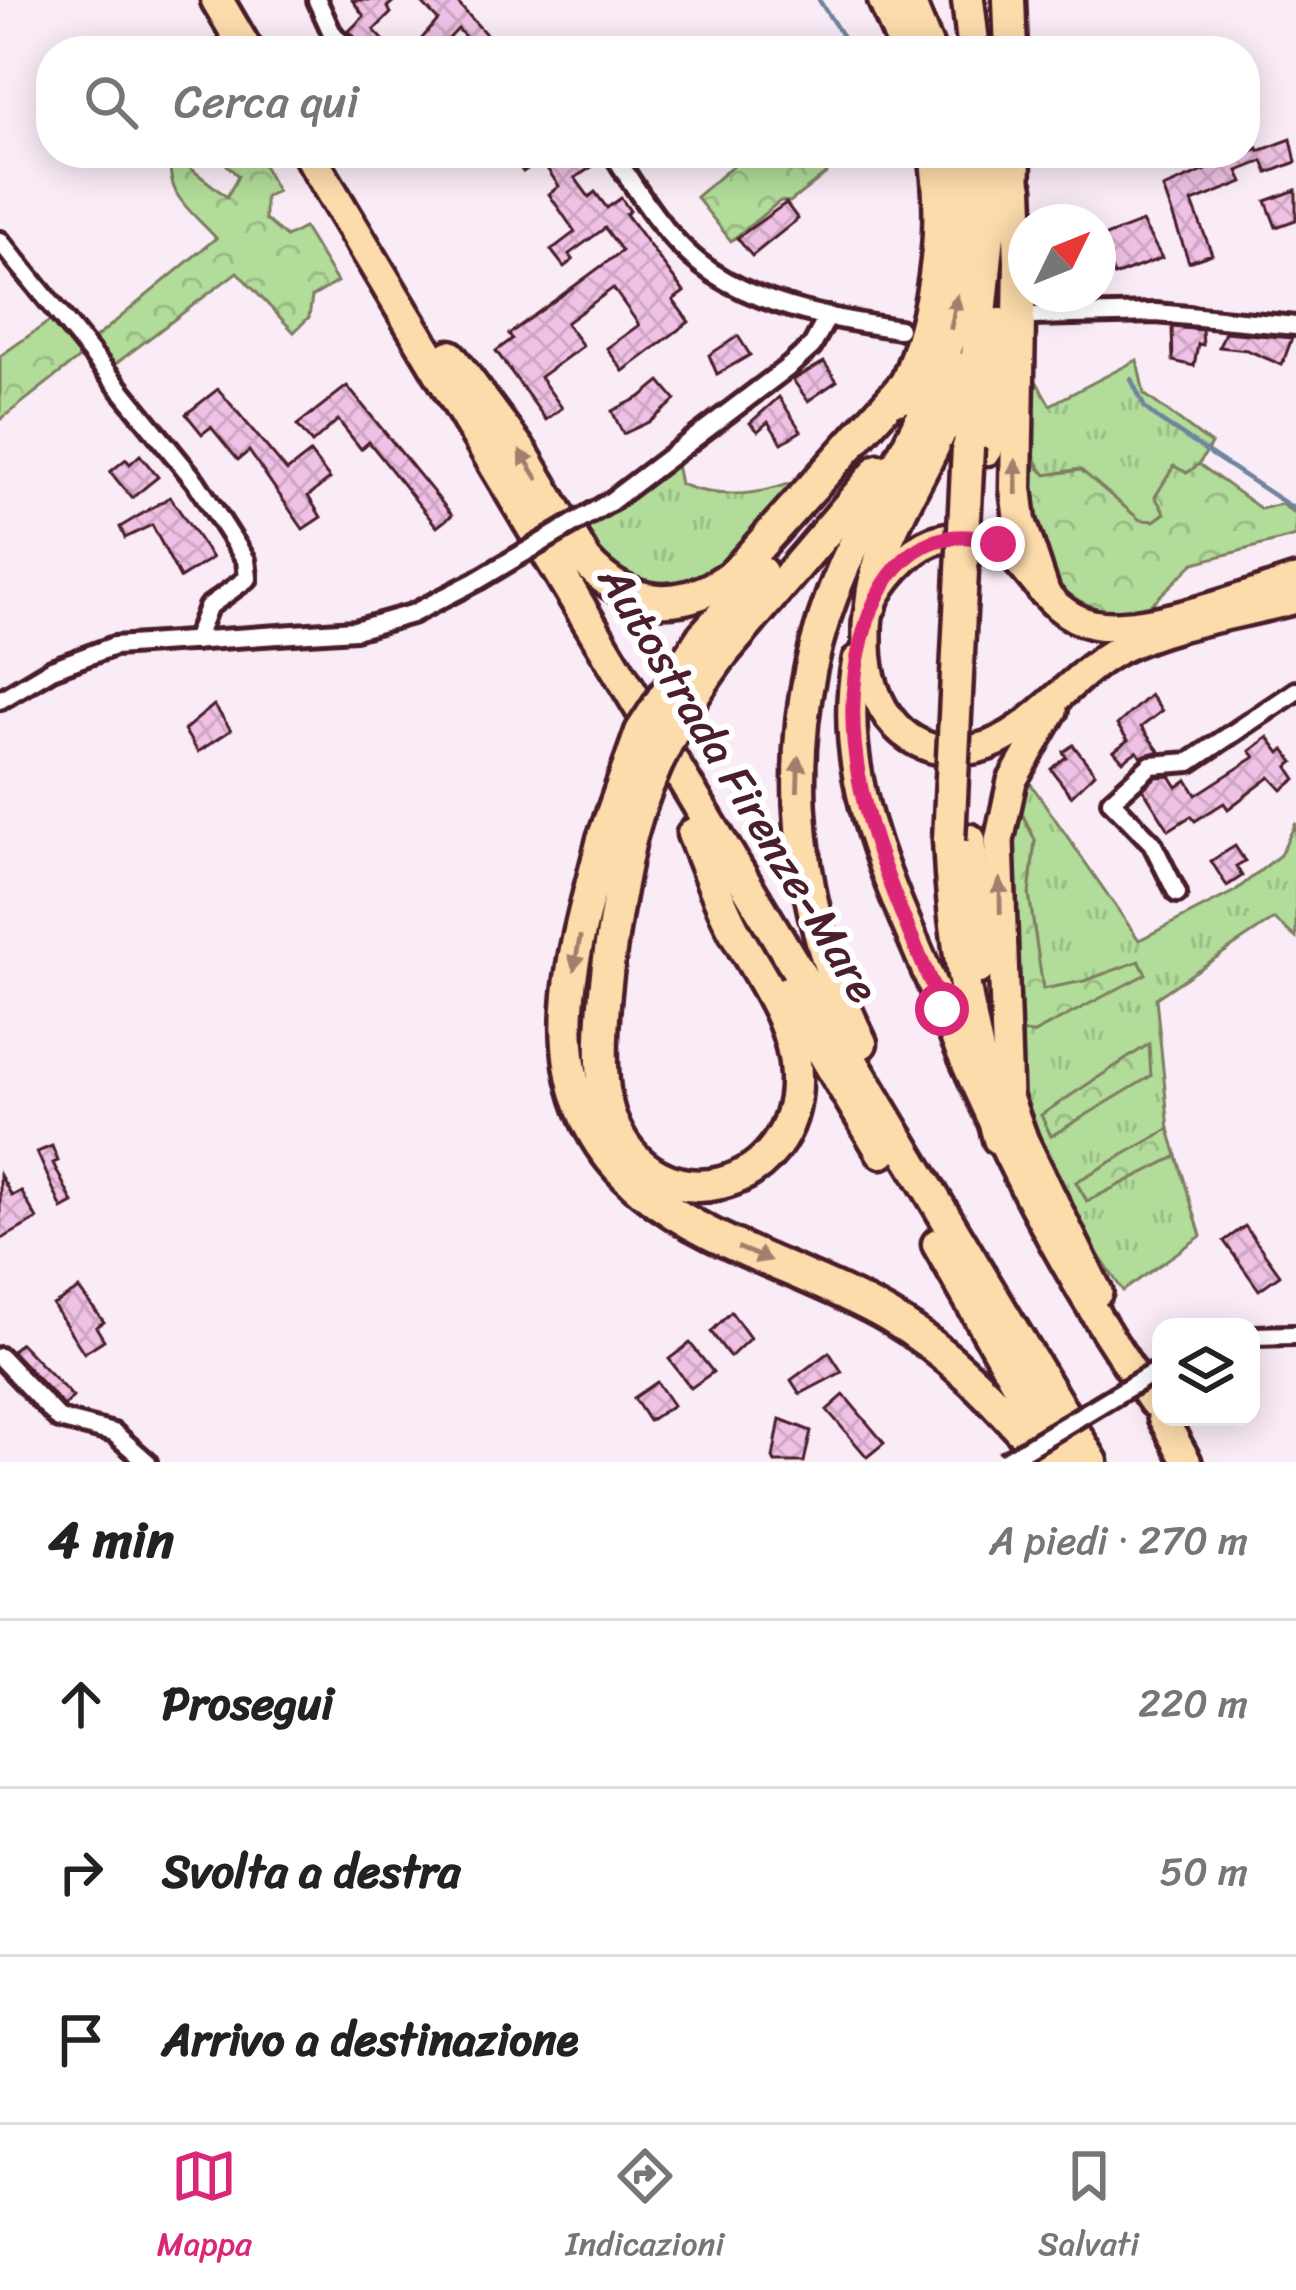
<!DOCTYPE html>
<html lang="it">
<meta charset="utf-8">
<style>
body{margin:0;font-family:Sriracha,sans-serif;background:#f6f6f6;color:#222}
.controls{position:absolute;right:36px;bottom:36px;display:grid;overflow:hidden;border-radius:24px;box-shadow:0 6px 30px #0003}
.controls button{width:108px;height:108px;display:grid;place-items:center;padding:0;border:0;border-bottom:3px solid #e0e0e0;background:#fff;color:#222;font:60px sans-serif}
.compass{position:absolute;left:1008px;top:204px;width:108px;height:108px;border-radius:50%;background:#fff;box-shadow:0 6px 30px #0003;rotate:47deg}
.stop{position:absolute;width:36px;height:36px;margin:-27px;border:9px solid #db2777;border-radius:50%;background:#fff}
.stop.end{background:#db2777;border-color:#fff;box-shadow:0 3px 12px #0008}
.list{margin:0;padding:0;list-style:none}
h2{display:flex;justify-content:space-between;align-items:center;height:156px;margin:0;padding:0 48px;font-size:51px}
h2 small{font-size:39px;font-weight:400;color:#767676}
.list li{display:grid;grid-template-columns:78px 1fr auto;gap:36px;align-items:center;box-sizing:border-box;height:168px;padding:0 48px;border-top:3px solid #e0e0e0}
.list b{display:block;font-size:45px;white-space:nowrap}
.list em{font-size:39px;font-style:normal;color:#767676}
.icon{flex:none;width:66px;height:66px;fill:none;stroke:currentColor;stroke-width:2;stroke-linecap:round;stroke-linejoin:round}
.map{position:relative;flex:none;width:1296px;height:1462px;overflow:hidden}
.search{position:absolute;background:#fff;box-shadow:0 6px 30px #0003;left:36px;right:36px;top:36px;height:132px;display:flex;align-items:center;gap:30px;box-sizing:border-box;padding:0 42px;border-radius:48px;color:#767676;font-size:45px}
.sheet{height:660px;background:#fff}
nav{display:flex;justify-content:space-around;align-items:center;box-sizing:border-box;height:168px;border-top:3px solid #e0e0e0;background:#fff;font-size:33px;color:#767676}
nav a{display:grid;justify-items:center;gap:6px}
nav .on{color:#db2777}
.map>svg:first-child{display:block}
.grass{fill:url(#grass-tufts);stroke:#7e7e62;stroke-width:3}
.forest{fill:url(#forest-crowns);stroke:#7e7e62;stroke-width:3}
.lines{fill:none;stroke-linecap:round;stroke-linejoin:round}
.stream{stroke:#71849e;stroke-width:4.5}
.building{fill:url(#building-cross-hatch);stroke:#4a1f2b;stroke-width:3}
.minor-casing{stroke:#4a1f2b;stroke-width:26}
.primary-casing{stroke:#4a1f2b;stroke-width:36}
.motorway-casing{stroke:#4a1f2b;stroke-width:39}
.minor{stroke:#fff;stroke-width:16}
.primary{stroke:#fddcac;stroke-width:27}
.motorway{stroke:#fddcac;stroke-width:30}
.minor-bridge-casing{stroke:#4a1f2b;stroke-width:26;stroke-linecap:butt}
.motorway-bridge-casing{stroke:#4a1f2b;stroke-width:39;stroke-linecap:butt}
.minor-bridge{stroke:#fff;stroke-width:16}
.motorway-bridge{stroke:#fddcac;stroke-width:30}
.oneway{fill:#a47e6c}
.route{stroke:#db2777;stroke-width:15}
.labels{text-anchor:middle;dominant-baseline:central;stroke-width:12;stroke-linejoin:round;paint-order:stroke}
.street-label{font-size:45px;fill:#4a1f2b;stroke:#fff}
</style>
<div class="map">
<svg width="1296" height="1462" viewBox="0 0 1296 1462">
<defs>
<pattern id="grass-tufts" width="24" height="20" patternUnits="userSpaceOnUse" patternTransform="scale(3)"><rect width="24" height="20" fill="#b1dc99"/><path d="M3 7l-1-3M5 7V3M7 7l1-3M15 17l-1-3M17 17v-4M19 17l1-3" fill="none" stroke="#9abc84"/></pattern>
<pattern id="forest-crowns" width="20" height="18" patternUnits="userSpaceOnUse" patternTransform="scale(3)"><rect width="20" height="18" fill="#b1dc99"/><path d="M2 6a3 3 0 1 1 6 0M12 15a3 3 0 1 1 6 0" fill="none" stroke="#9abc84"/></pattern>
<pattern id="building-cross-hatch" width="8" height="8" patternUnits="userSpaceOnUse" patternTransform="scale(3)"><rect width="8" height="8" fill="#efc1e4"/><path d="M0 0l8 8M0 8l8-8" fill="none" stroke="#cea5c4"/></pattern>
</defs>
<rect width="100%" height="100%" fill="#faecf7"/>
<filter id="ink" filterUnits="userSpaceOnUse"><feTurbulence type="fractalNoise" baseFrequency=".00833" numOctaves="2"/><feDisplacementMap in="SourceGraphic" scale="24" xChannelSelector="R" yChannelSelector="G"/><feConvolveMatrix kernelMatrix="1 2 1 2 8 2 1 2 1" color-interpolation-filters="sRGB"/></filter>
<g filter="url(#ink)">
<!-- grass -->
<g class="grass">
<path d="M1137 360 1144 394 1211 444 1199 464 1188 473 1173 467 1165 513 1154 521 1139 520 1079 469 1046 475C1021 448 1031 407 1031 372L1050 405Z"/>
<path d="M676 464 680 484C722 501 765 495 806 477L736 555 690 590C629 583 616 587 582 529Z"/>
<path d="M1026 777 1139 940 1235 891 1280 855 1296 823V938L1274 919 1156 998 1169 1129 1076 1182 1087 1201 1177 1156 1201 1236 1123 1291 1059 1197 1016 1084 1011 1032 1034 1033 1145 973 1043 990 1029 894 1035 840 1019 808Z"/>
</g>
<!-- forest -->
<g class="forest">
<path d="M171 153 227 197 238 176 222 160 232 153H257L277 191 265 197V219L286 237 304 228 337 282 312 297 309 317 294 332 237 272 114 365 93 340 216 238C189 208 165 197 171 153Z"/>
<path d="M748 153H852L790 202 780 201 731 241 696 197Z"/>
<path d="M54 318 83 355 0 420V356Z"/>
<path d="M1030 447 1036 465 1046 475 1081 470 1140 520 1154 521 1165 513 1155 497 1174 466 1187 473 1199 464 1261 509 1281 504 1296 514V536L1194 563 1142 613C1034 617 1032 531 1030 447Z"/>
<path d="M1019 808 1035 840 1029 894 1043 989 1084 981 1139 961 1146 974 1034 1033 1011 1032 1007 840Z"/>
<path d="M1149 1044 1151 1076 1051 1136 1041 1115Z"/>
<path d="M1169 1129 1177 1156 1087 1201 1076 1182Z"/>
</g>
<g class="lines">
<!-- stream -->
<g class="stream">
<path d="M819 0 852 51"/>
<path d="M1131 379 1145 408 1158 419 1296 510"/>
</g>
</g>
<!-- building -->
<g class="building">
<path d="M352 0H395L387 7 391 13 374 30 394 51H368L349 31 364 16Z"/>
<path d="M419 0H455L501 51H478L458 29 437 51H411L438 20Z"/>
<path d="M1291 139 1296 162 1268 173 1263 161 1238 171 1243 182 1192 202 1212 254 1189 262 1163 188 1258 148 1259 151Z"/>
<path d="M510 153H589L596 164 575 178 589 197 595 192 607 208 621 198 630 211 626 214 684 292 673 300 689 322 623 371 607 348 639 325 613 288 566 323 583 346 540 377 562 408 546 420 496 351 512 339 509 334 622 251 605 228 569 254 573 260 564 267 551 250 575 232 549 194 559 186 541 160 523 172Z"/>
<path d="M1296 190V220L1276 227 1266 201Z"/>
<path d="M786 203 798 219 752 256 737 238Z"/>
<path d="M1142 222 1162 258 1114 276 1100 238Z"/>
<path d="M1172 327 1202 330 1203 345 1198 344 1194 366 1173 361Z"/>
<path d="M1225 332 1292 338 1282 365 1247 350 1219 347Z"/>
<path d="M738 336 750 355 717 374 709 355Z"/>
<path d="M824 362 837 381 808 401 793 380Z"/>
<path d="M660 381 676 400 651 421 623 434 612 411 642 396Z"/>
<path d="M347 386 452 515 437 527 369 442 361 449 338 420 312 443 297 425Z"/>
<path d="M218 389 287 471 310 453 330 479 308 496 321 517 303 529 249 451 238 460 211 427 202 434 186 414Z"/>
<path d="M779 397 801 431 782 443 768 422 758 431 750 423Z"/>
<path d="M140 455 158 477 132 498 110 472 126 459 130 464Z"/>
<path d="M170 497 212 558 180 578 152 525 125 538 120 527Z"/>
<path d="M1150 695 1162 711 1141 727 1159 751 1141 757 1137 751 1123 761 1114 751 1128 740 1117 725Z"/>
<path d="M214 705 231 730 198 752 184 730Z"/>
<path d="M1268 737 1280 753 1284 749 1294 762 1288 767 1296 779 1282 790 1270 777 1228 809 1224 803 1195 821 1191 816 1169 830 1143 789 1156 777 1170 776 1177 787 1187 780 1196 795 1255 757 1250 751Z"/>
<path d="M1073 745 1095 773 1071 796 1051 769 1066 757 1063 752Z"/>
<path d="M1235 846 1245 861 1236 866 1242 876 1227 886 1211 861Z"/>
<path d="M52 1146 58 1161 53 1163 73 1203 62 1209 37 1152Z"/>
<path d="M0 1175 12 1196 21 1191 37 1219 0 1240Z"/>
<path d="M1245 1226 1280 1275 1259 1290 1224 1241Z"/>
<path d="M79 1289 104 1322 96 1327 104 1340 84 1353 53 1305Z"/>
<path d="M731 1312 750 1338 730 1357 711 1332Z"/>
<path d="M20 1343 73 1397 64 1406 12 1351Z"/>
<path d="M690 1343 713 1372 691 1388 669 1359Z"/>
<path d="M829 1352 842 1372 800 1394 791 1380Z"/>
<path d="M657 1382 673 1405 649 1421 634 1398Z"/>
<path d="M844 1395 884 1443 867 1457 827 1410Z"/>
<path d="M780 1419 811 1431 804 1462H775L773 1458Z"/>
</g>
<g class="lines">
<!-- minor casing -->
<g class="minor-casing">
<g id="minor">
<path d="M317 0 331 31 347 51"/>
<path d="M613 153C640 196 670 245 713 273 766 308 838 320 899 329"/>
<path d="M0 241 196 482 246 560 248 578 208 607 195 641"/>
<path d="M1031 316 1156 313 1296 326"/>
<path d="M610 502 791 365 812 346 828 316"/>
<path d="M0 700 52 669 114 646 355 630 412 614 478 580"/>
<path d="M1177 893 1152 843 1111 801 1151 765 1190 762 1296 691"/>
<path d="M1251 1336 1296 1335"/>
<path d="M0 1357 59 1419 114 1433 147 1462"/>
</g>
</g>
<!-- primary casing -->
<g class="primary-casing">
<g id="primary">
<path d="M1296 580C1245 596 1143 635 1092 624 1025 609 1024 511 933 541 907 551 882 580 871 605 866 616 867 630 867 641 866 707 907 765 979 748 1031 736 1072 673 1120 649 1174 622 1239 615 1296 599"/>
<path d="M857 660C834 772 890 884 932 984 994 1133 1060 1270 1153 1402"/>
<path d="M1053 710 1012 781 999 841 1008 1097 1024 1141 1098 1292"/>
<path d="M1162 1417 1187 1462"/>
</g>
</g>
<!-- motorway casing -->
<g class="motorway-casing">
<g id="motorway">
<path d="M217 0 247 51"/>
<path d="M884 0 906 51"/>
<path d="M908 0 929 51"/>
<path d="M968 0 974 51"/>
<path d="M1009 0 1011 51"/>
<path d="M308 153 1092 1462"/>
<path d="M1017 188 1020 262 1016 488 1020 521 1043 590"/>
<path d="M1014 205 1015 153"/>
<path d="M450 356 522 453 586 561C630 610 684 612 735 573L906 383"/>
<path d="M899 399C934 324 947 235 935 153"/>
<path d="M969 435 991 214 987 153"/>
<path d="M987 449 1000 324"/>
<path d="M871 605C876 541 916 488 941 430 950 410 957 388 964 368"/>
<path d="M703 636 761 572"/>
<path d="M723 653 879 470"/>
<path d="M603 839C587 905 563 977 568 1045 580 1223 764 1245 888 1316 950 1352 996 1402 1043 1455"/>
<path d="M630 839C616 906 587 1057 611 1119 654 1231 800 1192 796 1076 795 1023 761 979 736 934 719 903 707 867 693 834"/>
<path d="M949 840C953 943 973 1040 999 1139"/>
<path d="M970 840 979 968"/>
<path d="M787 992 882 1152"/>
<path d="M861 1043C788 893 776 720 844 566 863 524 887 485 908 445 953 358 978 250 960 153"/>
<path d="M938 1244 1062 1462"/>
</g>
</g>
<!-- minor -->
<use href="#minor" class="minor"/>
<!-- primary -->
<use href="#primary" class="primary"/>
<!-- motorway -->
<use href="#motorway" class="motorway"/>
<!-- minor-bridge casing -->
<g class="minor-bridge-casing">
<g id="minor-bridge">
<path d="M478 580 610 502"/>
<path d="M1004 1462 1161 1368"/>
</g>
</g>
<!-- motorway-bridge casing -->
<g class="motorway-bridge-casing">
<g id="motorway-bridge">
<path d="M603 839 641 732 703 636"/>
<path d="M630 839C649 769 680 711 723 653"/>
<path d="M949 840 968 447"/>
</g>
</g>
<!-- minor-bridge -->
<use href="#minor-bridge" class="minor-bridge"/>
<!-- motorway-bridge -->
<use href="#motorway-bridge" class="motorway-bridge"/>
</g>
<!-- one-way arrows -->
<defs><path id="oneway-solid" d="M-6-.8H1V-3.2L6.5 0L1 3.2V.8H-6Z" transform="scale(3)"/></defs>
<g class="oneway">
<use href="#oneway-solid" transform="translate(954 312) rotate(-79)"/>
<use href="#oneway-solid" transform="translate(529 465) rotate(-122)"/>
<use href="#oneway-solid" transform="translate(1016 477) rotate(-91)"/>
<use href="#oneway-solid" transform="translate(798 774) rotate(-88)"/>
<use href="#oneway-solid" transform="translate(1000 896) rotate(-91)"/>
<use href="#oneway-solid" transform="translate(577 953) rotate(101)"/>
<use href="#oneway-solid" transform="translate(754 1254) rotate(22)"/>
</g>
</g>
<g class="lines" filter="url(#ink)">
<!-- route -->
<path class="route" d="M942 1009C894 893 828 768 862 639 870 609 881 581 905 559 931 535 967 531 998 544"/>
</g>
<g class="labels">
<!-- street labels -->
<g class="street-label">
<text transform="translate(739 784) rotate(59)">Autostrada Firenze-Mare</text>
</g>
</g>
</svg>
<div class="controls">
<button><svg class="icon" aria-label="layers" viewBox="0 0 24 24"><path d="M12 4l9 5-9 5-9-5zM3 14l9 5 9-5"/></svg></button>
</div>
<svg class="compass" viewBox="-18 -18 36 36"><path d="M0-13l5 13h-10z" fill="#e53935"/><path d="M0 13l5-13h-10z" fill="#767676"/></svg>
<div class="stop" style="left:942px;top:1009px"></div>
<div class="stop end" style="left:998px;top:544px"></div>
<div class="search"><svg class="icon" aria-label="search" viewBox="0 0 24 24"><circle cx="10" cy="10" r="6"/><path d="M15 15l6 6"/></svg>Cerca qui</div>
</div>
<section class="sheet">
<h2>4 min<small>A piedi · 270 m</small></h2>
<ul class="list">
<li><svg class="icon" aria-label="ahead" viewBox="0 0 24 24"><path d="M12 20V5M6 11l6-6 6 6"/></svg><div><b>Prosegui</b></div><em>220 m</em></li>
<li><svg class="icon" aria-label="right" viewBox="0 0 24 24"><path d="M7 20v-9h11M14 6l5 5-5 5"/></svg><div><b>Svolta a destra</b></div><em>50 m</em></li>
<li><svg class="icon" aria-label="arrive" viewBox="0 0 24 24"><path d="M6 21V4h12l-3 4 3 4H6"/></svg><div><b>Arrivo a destinazione</b></div></li>
</ul>
</section>
<nav>
<a class="on"><svg class="icon" aria-label="map" viewBox="0 0 24 24"><path d="M3 6l6-2 6 2 6-2v14l-6 2-6-2-6 2zM9 4v14M15 6v14"/></svg>Mappa</a>
<a><svg class="icon" aria-label="directions" viewBox="0 0 24 24"><path d="M12 3l9 9-9 9-9-9zM9 14v-3h6M13 9l2 2-2 2"/></svg>Indicazioni</a>
<a><svg class="icon" aria-label="saved" viewBox="0 0 24 24"><path d="M7 4h10v16l-5-4-5 4z"/></svg>Salvati</a>
</nav>
